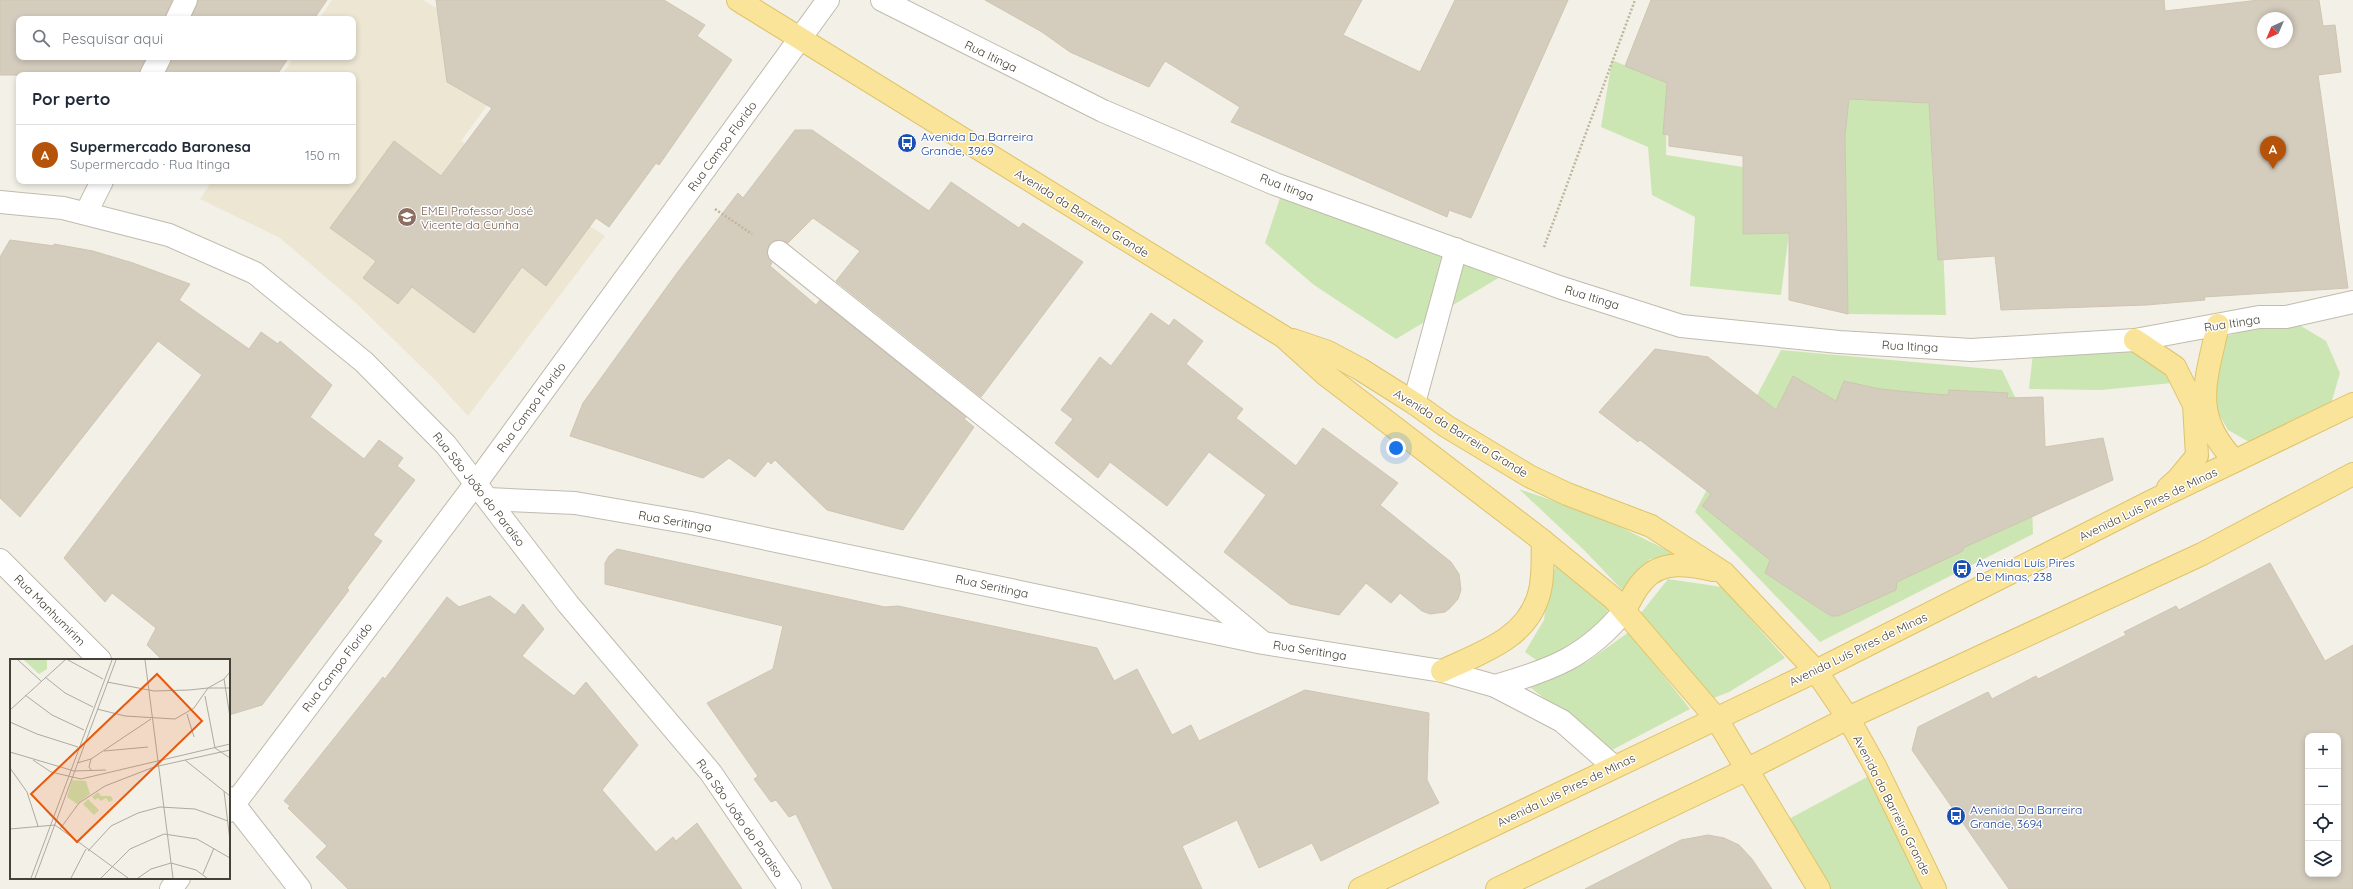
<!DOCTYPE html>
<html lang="pt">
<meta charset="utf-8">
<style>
body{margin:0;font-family:Quicksand,sans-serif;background:#f6f6f7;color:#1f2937}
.controls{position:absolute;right:12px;bottom:12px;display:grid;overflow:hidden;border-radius:8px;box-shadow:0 2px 6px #0003}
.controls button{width:36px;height:36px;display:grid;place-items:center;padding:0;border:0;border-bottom:1px solid #e0e1e3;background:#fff;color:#1f2937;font:20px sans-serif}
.compass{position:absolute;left:2257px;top:12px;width:36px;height:36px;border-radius:50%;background:#fff;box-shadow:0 2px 6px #0003;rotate:224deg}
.you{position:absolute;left:1396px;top:448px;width:14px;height:14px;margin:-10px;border:3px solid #fff;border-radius:50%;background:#1a73e8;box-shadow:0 0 0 6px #1a73e833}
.badge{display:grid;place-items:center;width:26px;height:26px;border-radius:50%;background:#b45309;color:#fff;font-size:13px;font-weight:700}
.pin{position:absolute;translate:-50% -33px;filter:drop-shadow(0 1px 2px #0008)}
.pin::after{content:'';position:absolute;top:21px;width:14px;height:12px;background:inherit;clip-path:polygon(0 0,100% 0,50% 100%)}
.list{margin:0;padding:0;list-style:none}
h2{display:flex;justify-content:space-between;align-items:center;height:52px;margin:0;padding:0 16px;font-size:17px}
h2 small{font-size:13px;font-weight:400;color:#747a83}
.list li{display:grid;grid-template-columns:26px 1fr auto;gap:12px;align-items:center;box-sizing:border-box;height:60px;padding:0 16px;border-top:1px solid #e0e1e3}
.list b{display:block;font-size:15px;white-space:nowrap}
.list p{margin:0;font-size:13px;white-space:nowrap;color:#747a83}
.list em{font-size:13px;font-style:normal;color:#747a83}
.icon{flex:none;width:22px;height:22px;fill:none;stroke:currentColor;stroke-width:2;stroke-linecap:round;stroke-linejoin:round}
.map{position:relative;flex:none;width:2353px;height:889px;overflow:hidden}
.search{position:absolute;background:#fff;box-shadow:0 2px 6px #0003;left:16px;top:16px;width:340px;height:44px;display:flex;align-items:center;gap:10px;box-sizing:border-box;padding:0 14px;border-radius:8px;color:#747a83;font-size:15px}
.panel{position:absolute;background:#fff;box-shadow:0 2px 6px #0003;left:16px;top:72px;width:340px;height:112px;border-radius:8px}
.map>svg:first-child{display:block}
.education{fill:#ece6d2}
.green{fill:#cbe6b2}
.building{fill:#d4ccbd;stroke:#cfc5b1;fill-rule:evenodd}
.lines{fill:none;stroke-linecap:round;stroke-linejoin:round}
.minor-casing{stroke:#c1bbad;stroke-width:24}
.major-casing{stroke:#dfc369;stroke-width:24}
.path{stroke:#bfb59c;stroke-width:2.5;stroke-dasharray:2 2;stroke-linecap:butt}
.minor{stroke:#fff;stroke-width:22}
.major{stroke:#fae499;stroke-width:22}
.labels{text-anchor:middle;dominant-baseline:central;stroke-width:3;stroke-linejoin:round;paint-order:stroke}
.street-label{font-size:12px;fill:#464136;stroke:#fff}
.transit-label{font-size:12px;fill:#164399;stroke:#fff;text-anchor:start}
.education-label{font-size:12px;fill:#785e54;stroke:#fff;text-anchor:start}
.inset-road{fill:none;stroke:#aeaaa0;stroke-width:1}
.view{fill:#e8590c;fill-opacity:0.15;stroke:#e8590c;stroke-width:2}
.inset-edge{fill:none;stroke:#464136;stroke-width:2}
</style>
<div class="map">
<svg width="2353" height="889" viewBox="0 0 2353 889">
<rect width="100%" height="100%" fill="#f3f0e7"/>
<!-- education -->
<path class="education" d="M332 0H423L521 59 461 141 605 236 468 416 436 381 356 303 280 238 200 199 212 181H353V75H282L294 57H353V19H319Z"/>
<!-- green -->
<g class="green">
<path d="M1612 60 1667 83 1666 155 1743 167V234L1789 233 1781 295 1690 286 1695 217 1652 195 1648 147 1601 127Z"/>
<path d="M1849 99 1937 103 1946 315 1848 314 1845 136Z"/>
<path d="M1281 195 1500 277 1396 339 1314 285 1265 243Z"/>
<path d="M2286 317 2326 341 2340 373 2331 404 2251 443 2228 430 2215 407 2218 339Z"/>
<path d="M2130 349 2160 367 2172 383 2101 390 2029 389 2033 353Z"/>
<path d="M1781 350 2002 370 2015 397 2029 417 2033 534 1820 642 1695 512Z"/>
<path d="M1519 489 1598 516 1677 555 1650 559 1631 580 1625 593 1585 551Z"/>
<path d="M1556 565 1614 599 1597 630 1563 653 1539 662 1525 652 1544 620 1548 589Z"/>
<path d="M1668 579 1722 587 1785 658 1729 692 1711 699 1664 648 1641 613Z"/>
<path d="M1629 632 1690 709 1612 750 1527 685 1587 662Z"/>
<path d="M1871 775 1927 889H1831L1787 820Z"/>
</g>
<!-- building -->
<g class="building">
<path d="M0 0H172L165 19H19V57H146L139 75H0Z"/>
<path d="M198 0H327L314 19H191Z"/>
<path d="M436 0H664L705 25 697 36 732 60 659 165 656 163 609 227 596 218 546 286 522 267 474 333 412 287 398 304 363 278 376 261 330 228 394 141 441 176 492 108 447 82Z"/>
<path d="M985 0H1362L1343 35 1420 72 1455 0H1568L1471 218 1449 210 1447 217 1231 122 1240 107 1165 61 1149 87 1070 52 1042 32Z"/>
<path d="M1651 0H2164L2165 11 2259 0H2319L2323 26 2335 25 2341 72 2318 75 2348 288 2204 297 2205 300 2146 305 2001 310 1995 256 1938 260 1929 103 1849 99 1845 136 1848 314 1789 300V233L1743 234V156L1669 146V135L1663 134 1667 83 1625 66ZM2263 18H2287V42H2263Z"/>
<path d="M172 57H289L277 75H165Z"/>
<path d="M795 130H812L929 211 951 182 1019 228 1023 223 1083 262 981 397 836 281 860 251 813 218 788 243 780 240 774 241 769 245 767 256 772 263 770 266 816 305 820 300 966 417 964 419 974 427 903 530 827 510 775 460 771 464 768 461 755 477 729 458 703 478 570 436 583 403 677 273 738 193 743 198Z"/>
<path d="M10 240 54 246V244L93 251 133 263 190 284 179 300 249 349 261 332 278 344 280 341 332 385 310 417 364 459 379 440 403 458 397 466 415 480 373 535 382 541 347 588 349 590 262 705 229 715V660H162L147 645 156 628 112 593 105 602 64 558 202 375 158 341 20 517 0 498V257Z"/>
<path d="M1151 313 1169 326 1174 319 1203 341 1186 364 1243 409 1236 418 1296 466 1323 428 1398 483 1380 505 1451 562 1459 574 1461 590 1458 599 1450 608 1445 612 1430 614 1422 611 1400 593 1391 603 1366 583 1339 615 1290 604 1224 552 1266 495 1209 452 1167 506 1110 462 1098 478 1055 443 1073 419 1061 410 1100 357 1111 366Z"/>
<path d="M1655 349 1708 357 1776 410 1793 376 1836 401 1844 381 1880 389 1921 393 1948 395 1949 390 2008 393 2007 398 2043 397 2045 447 2103 438 2113 480 1963 548V551L1897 582 1896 590 1838 616H1831L1765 573 1770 560 1702 506 1711 494 1640 440 1638 442 1599 412Z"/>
<path d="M617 549 885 607 898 606 1097 648 1114 681 1137 669 1172 735 1191 725 1199 741 1305 690 1429 713 1427 780 1439 803 1321 861 1312 843 1259 868 1237 820 1182 846 1202 889H833L796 814 789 817 776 800 771 802 754 779 758 776 707 703 773 669 783 626 605 584V563L609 556Z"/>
<path d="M2270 563 2325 661 2353 645V889H2009L1912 750 1918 727 1988 692 1992 699 2036 676 2038 679 2126 635 2124 632 2176 606 2179 610ZM2308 736H2338V874H2308Z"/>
<path d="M490 596 515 615 523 604 544 629 522 656 574 696 586 682 638 745 602 790 656 852 673 837 676 841 697 823 742 889H348L316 857 327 846 288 808 290 806 284 801 383 677 385 679 447 597 459 607Z"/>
<path d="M1708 835 1724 838 1739 845 1752 859 1772 889H1585L1681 840Z"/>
</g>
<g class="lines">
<!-- minor casing -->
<g class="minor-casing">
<g id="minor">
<path d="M882 0 1103 111 1275 184 1559 287 1681 326 1839 342 1971 350 2135 340 2259 317H2286L2353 302"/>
<path d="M177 19 186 0"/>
<path d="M151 75 160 57"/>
<path d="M0 202 63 208 169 235 255 273 364 362 446 445 568 604 711 773 790 889"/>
<path d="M86 213 102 181"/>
<path d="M779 252 1141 541 1261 641"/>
<path d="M1414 403 1456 249"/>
<path d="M488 499 575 503 691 523 1263 643 1442 671 1495 686 1562 721 1613 766"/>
<path d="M0 560 100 660"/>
<path d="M1495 686C1551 670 1587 657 1625 610"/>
<path d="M229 798 300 889"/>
<path d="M229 811 476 483 828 0"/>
<path d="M171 889 179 878"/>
</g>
</g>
<!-- major casing -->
<g class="major-casing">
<g id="major">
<path d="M738 0 1284 337 1326 375 1543 541 1614 599 1716 718 1819 889"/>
<path d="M2218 325C2206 381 2190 415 2235 461"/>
<path d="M1293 340 1328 352 1360 369 1414 403 1446 426 1529 476 1567 494 1651 526 1724 573 1816 671 1848 718 1875 766 1935 889"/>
<path d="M2135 340 2175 367 2194 405 2197 456 2178 479 2168 488"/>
<path d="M1625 610C1630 601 1635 589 1643 581 1661 559 1690 565 1713 570"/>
<path d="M1442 671C1480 653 1527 639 1539 594 1544 578 1542 558 1543 541"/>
<path d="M1360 889 1816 671 2152 501 2353 404"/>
<path d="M1497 889 1748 769 1848 718 2202 554 2353 474"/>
</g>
</g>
<!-- path -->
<g class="path">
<path d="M715 209 752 234"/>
<path d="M1544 247 1635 0"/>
</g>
<!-- minor -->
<use href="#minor" class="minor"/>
<!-- major -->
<use href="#major" class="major"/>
</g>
<!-- icons -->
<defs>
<g id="bus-disc" transform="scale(1)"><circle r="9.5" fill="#1a4fb4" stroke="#fff"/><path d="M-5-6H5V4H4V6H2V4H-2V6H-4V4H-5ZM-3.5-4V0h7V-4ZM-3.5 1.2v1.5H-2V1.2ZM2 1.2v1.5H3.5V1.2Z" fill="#fff"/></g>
<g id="school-disc" transform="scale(1)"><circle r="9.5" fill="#8d6e63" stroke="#fff"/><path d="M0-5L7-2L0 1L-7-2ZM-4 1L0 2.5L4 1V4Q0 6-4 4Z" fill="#fff"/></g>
</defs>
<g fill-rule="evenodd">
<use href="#bus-disc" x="907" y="143"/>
<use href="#school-disc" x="407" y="217"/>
<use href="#bus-disc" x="1962" y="569"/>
<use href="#bus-disc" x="1956" y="816"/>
</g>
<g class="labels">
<!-- street labels -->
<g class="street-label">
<text transform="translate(991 56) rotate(26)">Rua Itinga</text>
<text transform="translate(722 146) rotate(-54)">Rua Campo Florido</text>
<text transform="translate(1287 187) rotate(21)">Rua Itinga</text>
<text transform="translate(1082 213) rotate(32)">Avenida da Barreira Grande</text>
<text transform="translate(1592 297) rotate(17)">Rua Itinga</text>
<text transform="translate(2232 323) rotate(-9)">Rua Itinga</text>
<text transform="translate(1910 346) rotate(3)">Rua Itinga</text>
<text transform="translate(531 407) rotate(-54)">Rua Campo Florido</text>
<text transform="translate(1461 433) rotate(32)">Avenida da Barreira Grande</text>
<text transform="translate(479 489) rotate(52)">Rua São João do Paraíso</text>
<text transform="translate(2148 504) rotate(-26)">Avenida Luís Pires de Minas</text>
<text transform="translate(675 521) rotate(10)">Rua Seritinga</text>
<text transform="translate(992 586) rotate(12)">Rua Seritinga</text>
<text transform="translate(50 610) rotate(45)">Rua Manhumirim</text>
<text transform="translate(1858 649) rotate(-26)">Avenida Luís Pires de Minas</text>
<text transform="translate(1310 650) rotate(9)">Rua Seritinga</text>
<text transform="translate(337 667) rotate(-53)">Rua Campo Florido</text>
<text transform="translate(1566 790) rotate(-26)">Avenida Luís Pires de Minas</text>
<text transform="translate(1892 805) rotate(63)">Avenida da Barreira Grande</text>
<text transform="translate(740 818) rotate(55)">Rua São João do Paraíso</text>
</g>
<!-- transit labels -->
<g class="transit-label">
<text x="921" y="136">Avenida Da Barreira<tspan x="921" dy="14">Grande, 3969</tspan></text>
<text x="1976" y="562">Avenida Luís Pires<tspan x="1976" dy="14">De Minas, 238</tspan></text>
<text x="1970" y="809">Avenida Da Barreira<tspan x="1970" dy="14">Grande, 3694</tspan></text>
</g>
<!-- education labels -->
<g class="education-label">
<text x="421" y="210">EMEI Professor José<tspan x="421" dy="14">Vicente da Cunha</tspan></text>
</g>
</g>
<!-- overview -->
<g transform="translate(10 659)">
<rect width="220" height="220" fill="#f3f0e7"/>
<path d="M14 1H37V10L29 15ZM62 121 76 122 80 135 67 145 57 138ZM88 133 91 137H101L103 141 99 143 96 139 91 142 88 139 85 141 82 138ZM78 140 89 151 84 156 73 145Z" fill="#cbe6b2"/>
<path class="inset-road" d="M8 1 31 22M58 1 93 20M135 1 163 219M35 18 55 34 83 48M214 20 220 58M97 23 144 32 179 31 198 29 214 20 220 13M15 36 42 56 74 71M195 37 205 89 220 99M87 50 115 57 165 60 184 49 198 29H220M0 51 55 1M177 55 184 78M0 63 27 75 68 88M94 92 138 88M0 93 64 112 96 111M81 100 79 108 82 112M23 101 41 113 71 120 220 85M175 101 220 137M67 104 81 100 141 60M0 109 17 133 28 167M214 132 220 182M0 170 45 166 118 219M50 170 69 144 95 127 144 108 220 91M78 192 101 167 128 154 150 148 185 150 218 162M193 215 204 189M21 219 102 1M25 219 106 1M61 219 76 190M91 219 120 190 154 175 187 180 220 199M128 219 141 210 161 204 186 211 197 219"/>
<path class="view" d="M147 15 192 62 67 183 21 135Z"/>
<rect width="220" height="220" class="inset-edge"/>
</g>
</svg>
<div class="controls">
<button>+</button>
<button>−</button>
<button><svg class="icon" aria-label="locate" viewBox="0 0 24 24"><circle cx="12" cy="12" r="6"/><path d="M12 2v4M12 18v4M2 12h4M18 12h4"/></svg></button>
<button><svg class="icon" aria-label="layers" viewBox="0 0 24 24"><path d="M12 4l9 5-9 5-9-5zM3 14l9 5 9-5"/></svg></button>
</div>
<svg class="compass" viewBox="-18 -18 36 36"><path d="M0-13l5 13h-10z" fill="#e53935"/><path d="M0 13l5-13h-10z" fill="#747a83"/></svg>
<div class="you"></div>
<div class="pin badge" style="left:2273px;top:169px">A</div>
<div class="search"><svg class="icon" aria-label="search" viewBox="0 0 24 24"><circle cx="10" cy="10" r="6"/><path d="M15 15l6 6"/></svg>Pesquisar aqui</div>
<section class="panel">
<h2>Por perto<small></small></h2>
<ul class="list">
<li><span class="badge">A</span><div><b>Supermercado Baronesa</b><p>Supermercado · Rua Itinga</p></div><em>150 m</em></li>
</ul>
</section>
</div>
